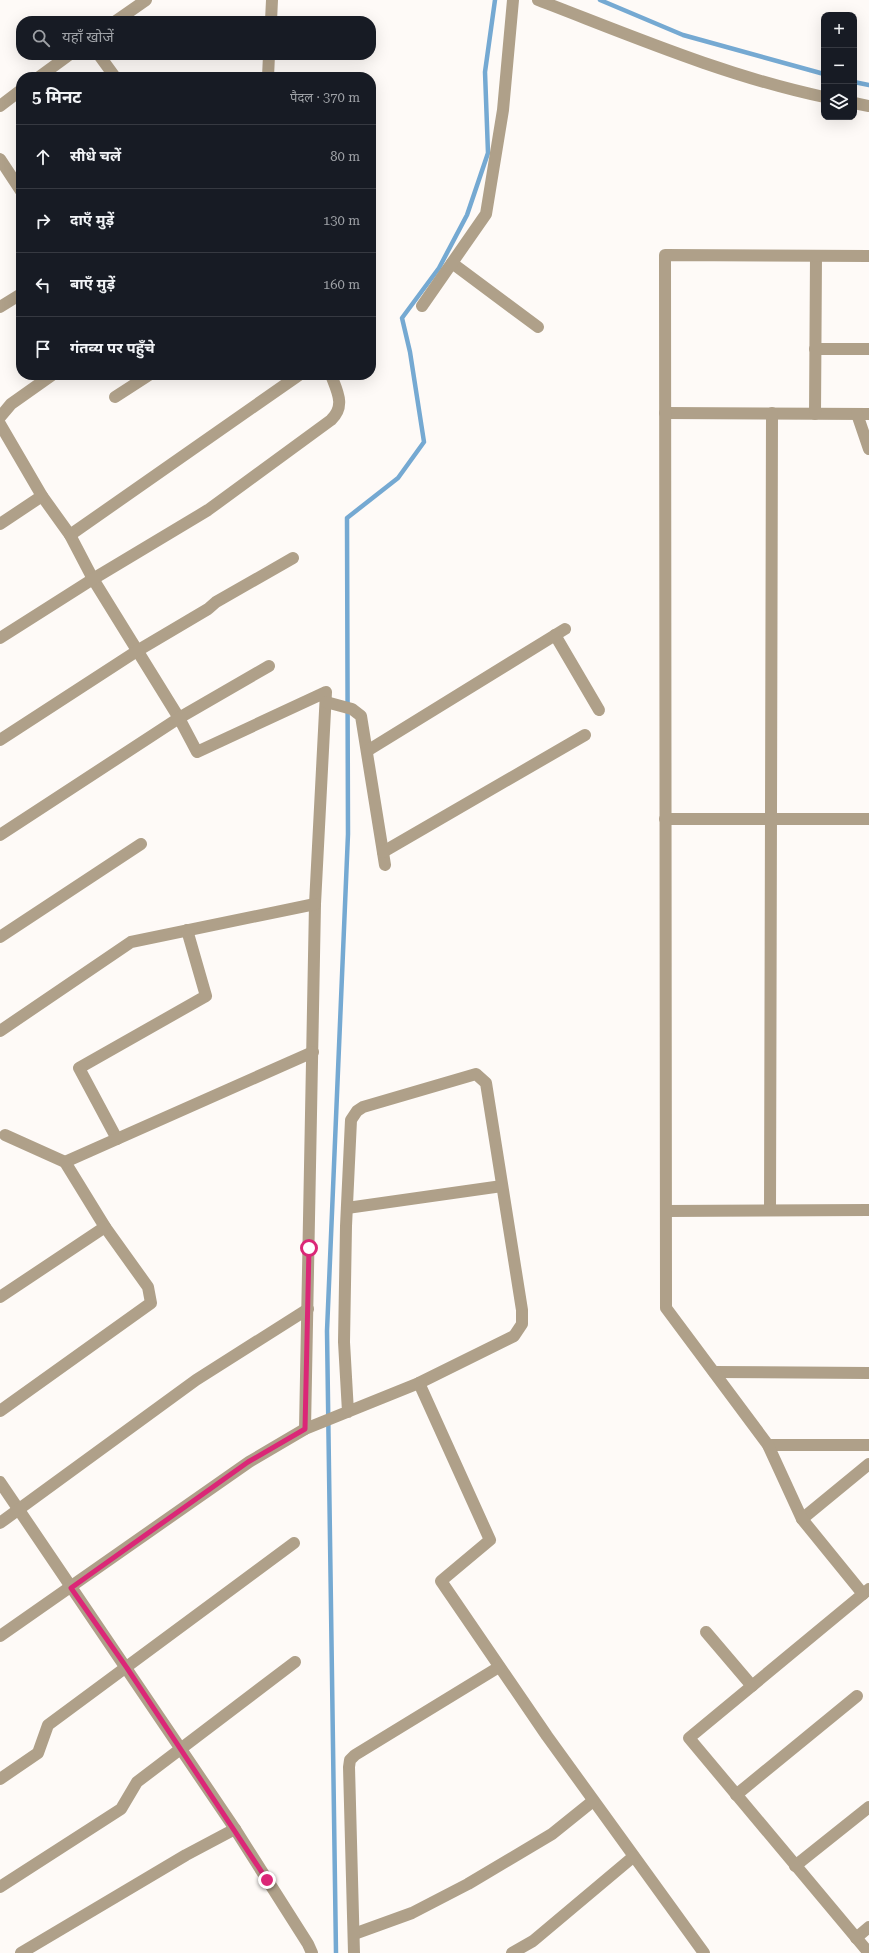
<!DOCTYPE html>
<html lang="hi">
<meta charset="utf-8">
<style>
body{margin:0;font-family:"Roboto Serif","Noto Sans Devanagari",serif;background:#20242c;color:#f1f3f6}
.controls{position:absolute;right:12px;top:12px;display:grid;overflow:hidden;border-radius:8px;box-shadow:0 4px 16px #0002}
.controls button{width:36px;height:36px;display:grid;place-items:center;padding:0;border:0;border-bottom:1px solid #363941;background:#171b24;color:#f1f3f6;font:20px sans-serif}
.stop{position:absolute;width:12px;height:12px;margin:-9px;border:3px solid #db2777;border-radius:50%;background:#fff}
.stop.end{background:#db2777;border-color:#fff;box-shadow:0 1px 4px #0008}
.list{margin:0;padding:0;list-style:none}
h2{display:flex;justify-content:space-between;align-items:center;height:52px;margin:0;padding:0 16px;font-size:17px}
h2 small{font-size:13px;font-weight:400;color:#9ea1a6}
.list li{display:grid;grid-template-columns:26px 1fr auto;gap:12px;align-items:center;box-sizing:border-box;height:64px;padding:0 16px;border-top:1px solid #363941}
.list b{display:block;font-size:15px;white-space:nowrap}
.list em{font-size:13px;font-style:normal;color:#9ea1a6}
.icon{flex:none;width:22px;height:22px;fill:none;stroke:currentColor;stroke-width:2;stroke-linecap:round;stroke-linejoin:round}
.map{position:relative;flex:none;width:869px;height:1953px;overflow:hidden}
.search{position:absolute;background:#171b24;box-shadow:0 4px 16px #0002;left:16px;top:16px;width:360px;height:44px;display:flex;align-items:center;gap:10px;box-sizing:border-box;padding:0 14px;border-radius:16px;color:#9ea1a6;font-size:15px}
.panel{position:absolute;background:#171b24;box-shadow:0 4px 16px #0002;left:16px;top:72px;width:360px;height:308px;border-radius:16px}
.map>svg:first-child{display:block}
.lines{fill:none;stroke-linecap:round;stroke-linejoin:round}
.stream{stroke:#75a9d2;stroke-width:4.5}
.minor{stroke:#afa089;stroke-width:12}
.route{stroke:#db2777;stroke-width:5}
</style>
<div class="map">
<svg width="869" height="1953" viewBox="0 0 869 1953">
<rect width="100%" height="100%" fill="#fefaf7"/>
<g class="lines">
<!-- stream -->
<g class="stream">
<path d="M600 0 683 35 824 74"/>
<path d="M854 82 869 85"/>
<path d="M336 1953 327 1331 348 834 347 518 398 478 424 442 410 352 402 318 439 268 467 215 488 153 485 72 495 0"/>
</g>
<!-- minor -->
<g class="minor">
<path d="M538 0C632 36 725 76 824 97"/>
<path d="M116 21 146 0"/>
<path d="M271 21 272 0"/>
<path d="M99 55 115 77"/>
<path d="M39 77 69 55"/>
<path d="M268 77 269 55"/>
<path d="M854 103 869 106"/>
<path d="M0 106 21 90"/>
<path d="M0 159 21 191"/>
<path d="M452 263 538 327"/>
<path d="M422 306 486 214 503 110 513 0"/>
<path d="M0 307 21 294"/>
<path d="M815 349H869"/>
<path d="M115 397 149 375"/>
<path d="M665 413 869 414"/>
<path d="M815 414 816 256"/>
<path d="M857 414 869 449"/>
<path d="M0 417 11 404 52 375"/>
<path d="M0 424 42 496 70 535 93 579 179 718 197 752 326 692 315 904 305 1429"/>
<path d="M0 524 42 496"/>
<path d="M70 535 299 375"/>
<path d="M555 635 599 710"/>
<path d="M0 638 93 579 208 510 331 420C346 406 337 391 331 375"/>
<path d="M326 702 352 709 361 716 385 865"/>
<path d="M0 740 137 651 208 609 216 602 293 558"/>
<path d="M367 751 565 629"/>
<path d="M665 819H869"/>
<path d="M0 835 179 718 269 666"/>
<path d="M383 852 585 735"/>
<path d="M0 937 141 844"/>
<path d="M0 1031 131 942 315 904"/>
<path d="M5 1135 65 1162 105 1227"/>
<path d="M117 1139 79 1068 206 996 187 930"/>
<path d="M65 1162 313 1052"/>
<path d="M347 1208 502 1186"/>
<path d="M770 1210 772 413"/>
<path d="M666 1211 869 1210"/>
<path d="M0 1297 105 1227 148 1287 151 1303 0 1411"/>
<path d="M714 1372 869 1373"/>
<path d="M419 1383 490 1540 441 1581 547 1736 704 1953"/>
<path d="M768 1445H869"/>
<path d="M0 1482 235 1829 308 1944 312 1953"/>
<path d="M802 1519 869 1464"/>
<path d="M0 1523 196 1380 308 1309"/>
<path d="M863 1594 802 1519 768 1445 666 1308 665 255 869 256"/>
<path d="M706 1632 752 1686"/>
<path d="M0 1636 249 1462 305 1429 419 1383 514 1336 522 1324V1310L486 1083 476 1074 363 1107 357 1111 351 1120 346 1226 344 1342 348 1412"/>
<path d="M0 1779 38 1753 48 1725 294 1543"/>
<path d="M736 1795 857 1696"/>
<path d="M795 1866 869 1807"/>
<path d="M0 1887 121 1809 137 1782 295 1662"/>
<path d="M354 1934 412 1913 468 1884 552 1834 593 1801"/>
<path d="M856 1938 869 1927"/>
<path d="M21 1953 186 1855 235 1829"/>
<path d="M354 1953 349 1767 350 1760 355 1755 499 1667"/>
<path d="M512 1953 533 1941 633 1857"/>
<path d="M869 1953 689 1738 869 1589"/>
</g>
</g>
<g class="lines">
<!-- route -->
<path class="route" d="M267 1880 127 1668 71 1588 248 1462 305 1429 309 1248"/>
</g>
</svg>
<div class="controls">
<button>+</button>
<button>−</button>
<button><svg class="icon" aria-label="layers" viewBox="0 0 24 24"><path d="M12 4l9 5-9 5-9-5zM3 14l9 5 9-5"/></svg></button>
</div>
<div class="stop" style="left:309px;top:1248px"></div>
<div class="stop end" style="left:267px;top:1880px"></div>
<div class="search"><svg class="icon" aria-label="search" viewBox="0 0 24 24"><circle cx="10" cy="10" r="6"/><path d="M15 15l6 6"/></svg>यहाँ खोजें</div>
<section class="panel">
<h2>5 मिनट<small>पैदल · 370 m</small></h2>
<ul class="list">
<li><svg class="icon" aria-label="ahead" viewBox="0 0 24 24"><path d="M12 20V5M6 11l6-6 6 6"/></svg><div><b>सीधे चलें</b></div><em>80 m</em></li>
<li><svg class="icon" aria-label="right" viewBox="0 0 24 24"><path d="M7 20v-9h11M14 6l5 5-5 5"/></svg><div><b>दाएँ मुड़ें</b></div><em>130 m</em></li>
<li><svg class="icon" aria-label="left" viewBox="0 0 24 24"><path d="M17 20v-9H6M10 6l-5 5 5 5"/></svg><div><b>बाएँ मुड़ें</b></div><em>160 m</em></li>
<li><svg class="icon" aria-label="arrive" viewBox="0 0 24 24"><path d="M6 21V4h12l-3 4 3 4H6"/></svg><div><b>गंतव्य पर पहुँचे</b></div></li>
</ul>
</section>
</div>
